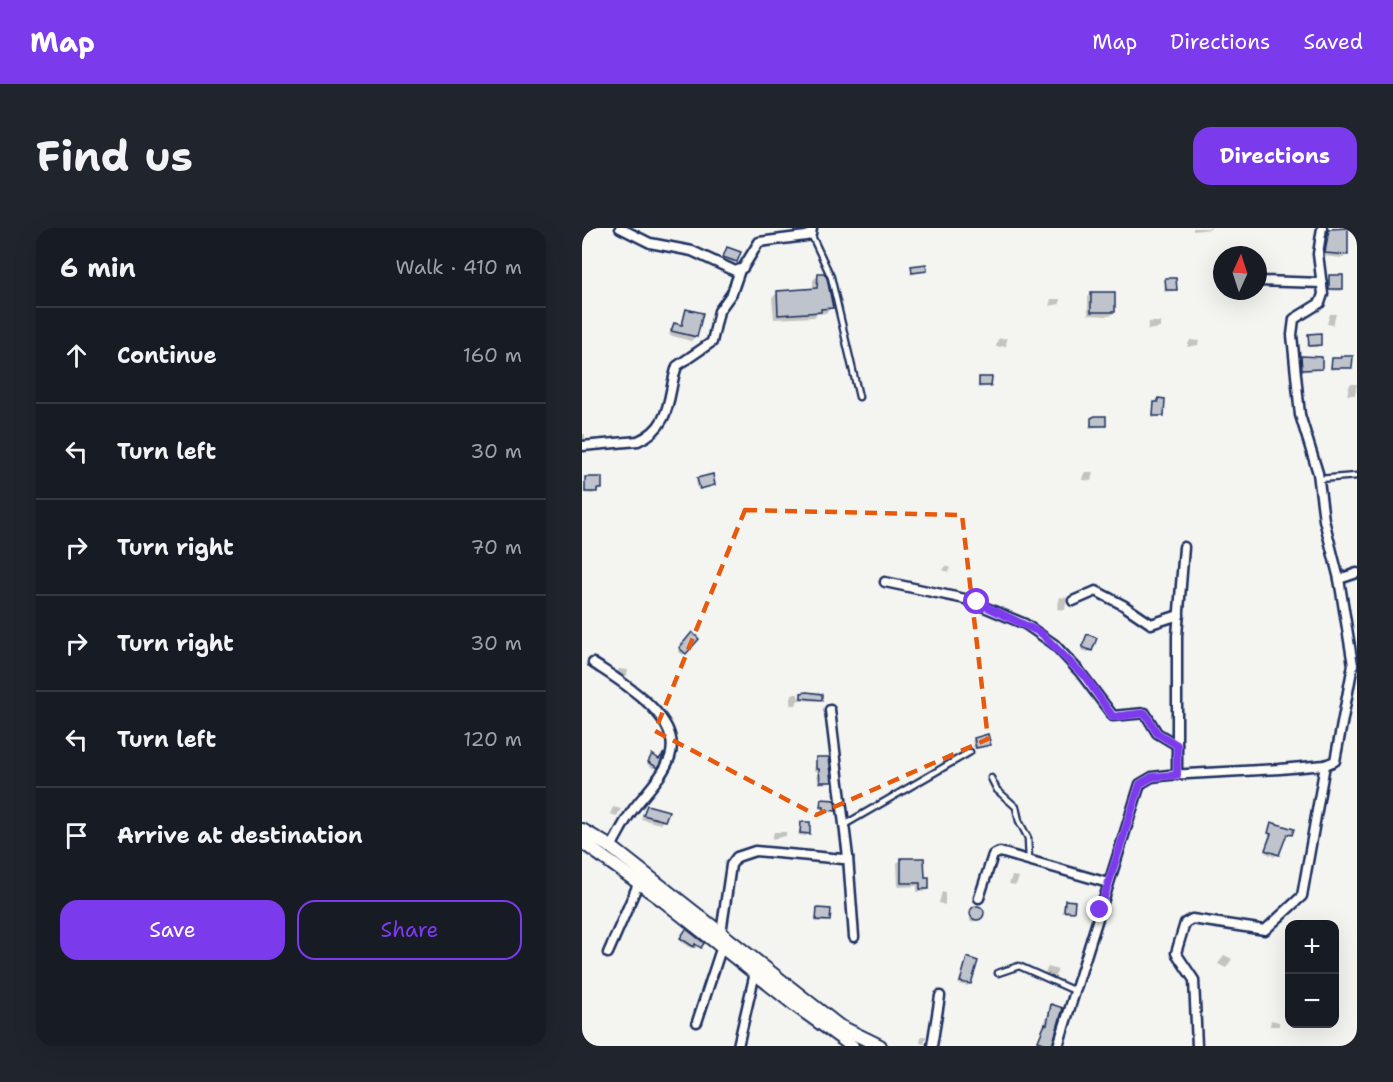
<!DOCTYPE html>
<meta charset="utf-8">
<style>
body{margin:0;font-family:"Shantell Sans",sans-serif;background:#20242c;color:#f1f3f6}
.controls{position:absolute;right:18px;bottom:18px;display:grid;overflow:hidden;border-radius:12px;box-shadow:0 6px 24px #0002}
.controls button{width:54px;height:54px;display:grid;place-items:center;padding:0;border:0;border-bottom:2px solid #363941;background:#171b24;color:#f1f3f6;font:30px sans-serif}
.compass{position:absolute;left:631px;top:18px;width:54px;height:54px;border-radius:50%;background:#171b24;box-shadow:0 6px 24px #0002;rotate:3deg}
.stop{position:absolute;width:18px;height:18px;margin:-14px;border:4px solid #7c3aed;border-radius:50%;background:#fff}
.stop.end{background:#7c3aed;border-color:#fff;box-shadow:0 2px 6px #0008}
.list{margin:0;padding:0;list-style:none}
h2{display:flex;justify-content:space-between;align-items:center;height:78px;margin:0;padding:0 24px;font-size:26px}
h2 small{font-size:20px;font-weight:400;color:#9ea1a6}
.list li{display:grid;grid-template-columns:39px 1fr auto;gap:18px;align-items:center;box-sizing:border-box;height:96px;padding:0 24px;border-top:2px solid #363941}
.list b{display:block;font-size:22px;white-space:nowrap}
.list em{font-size:20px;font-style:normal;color:#9ea1a6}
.actions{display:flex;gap:12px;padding:18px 24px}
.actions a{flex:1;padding:14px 0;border:2px solid #7c3aed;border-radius:18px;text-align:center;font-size:21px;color:#7c3aed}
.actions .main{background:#7c3aed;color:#fff}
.icon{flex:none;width:33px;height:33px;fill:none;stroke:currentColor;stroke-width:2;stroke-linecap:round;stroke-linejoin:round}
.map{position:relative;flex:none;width:775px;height:818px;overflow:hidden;border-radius:18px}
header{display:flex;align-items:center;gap:36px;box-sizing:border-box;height:84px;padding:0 30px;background:#7c3aed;color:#fff}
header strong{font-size:28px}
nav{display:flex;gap:33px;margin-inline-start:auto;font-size:21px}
.intro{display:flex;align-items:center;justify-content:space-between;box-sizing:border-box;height:144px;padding:0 36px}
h1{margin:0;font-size:42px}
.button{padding:15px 27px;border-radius:18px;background:#7c3aed;color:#fff;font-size:21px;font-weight:700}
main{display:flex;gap:36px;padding:0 36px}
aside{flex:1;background:#171b24;border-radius:18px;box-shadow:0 6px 24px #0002}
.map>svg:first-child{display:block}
.shadow{fill:#0003}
.building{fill:#bfc3cc;stroke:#1b2f5e;stroke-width:1.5}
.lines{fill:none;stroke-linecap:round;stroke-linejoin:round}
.lane-casing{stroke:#1b2f5e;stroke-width:9}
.street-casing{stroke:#1b2f5e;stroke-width:13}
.secondary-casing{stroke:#1b2f5e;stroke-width:16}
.lane{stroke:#fdfcf7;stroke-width:4.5}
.street{stroke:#fdfcf7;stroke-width:8}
.secondary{stroke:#fdfcf7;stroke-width:12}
.route{stroke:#7c3aed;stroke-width:8}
.marked{fill:none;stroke:#e8590c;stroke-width:4.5;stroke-dasharray:12 8;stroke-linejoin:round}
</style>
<header>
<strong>Map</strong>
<nav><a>Map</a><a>Directions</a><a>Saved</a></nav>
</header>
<div class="intro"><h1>Find us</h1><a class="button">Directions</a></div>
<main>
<aside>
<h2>6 min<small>Walk · 410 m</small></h2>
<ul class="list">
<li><svg class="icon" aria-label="ahead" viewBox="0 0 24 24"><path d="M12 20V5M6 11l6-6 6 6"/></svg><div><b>Continue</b></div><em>160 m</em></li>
<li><svg class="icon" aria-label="left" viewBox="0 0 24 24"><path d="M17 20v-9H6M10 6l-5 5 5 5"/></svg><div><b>Turn left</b></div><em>30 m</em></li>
<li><svg class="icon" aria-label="right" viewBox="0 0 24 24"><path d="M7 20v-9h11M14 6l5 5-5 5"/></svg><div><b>Turn right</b></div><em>70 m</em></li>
<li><svg class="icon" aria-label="right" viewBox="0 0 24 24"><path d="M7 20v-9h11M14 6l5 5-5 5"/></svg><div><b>Turn right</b></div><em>30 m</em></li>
<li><svg class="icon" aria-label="left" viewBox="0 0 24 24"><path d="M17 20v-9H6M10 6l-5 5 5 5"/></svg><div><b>Turn left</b></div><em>120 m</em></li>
<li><svg class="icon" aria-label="arrive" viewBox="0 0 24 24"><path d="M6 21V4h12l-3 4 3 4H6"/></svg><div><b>Arrive at destination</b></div></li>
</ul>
<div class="actions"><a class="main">Save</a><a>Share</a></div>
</aside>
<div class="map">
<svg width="775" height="818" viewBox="0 0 775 818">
<rect width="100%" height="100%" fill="#f4f4f1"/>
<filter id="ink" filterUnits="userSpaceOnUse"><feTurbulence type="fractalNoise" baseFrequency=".0167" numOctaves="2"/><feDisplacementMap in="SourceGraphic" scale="12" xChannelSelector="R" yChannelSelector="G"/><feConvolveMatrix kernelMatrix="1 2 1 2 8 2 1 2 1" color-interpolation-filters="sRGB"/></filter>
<g filter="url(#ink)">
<!-- shadow -->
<g class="shadow">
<path d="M611 0H629V1L611 3Z"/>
<path d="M749 0H765L764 27 761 30 740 28 744 5Z"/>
<path d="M145 20 154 33 152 35 140 31Z"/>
<path d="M330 39 344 43 328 47Z"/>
<path d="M236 47 249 80 244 85 235 86 232 89 192 91 190 70 196 64 231 62V52Z"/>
<path d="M747 49 760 61 758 63 745 62Z"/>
<path d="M584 52 593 61 591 63 582 64Z"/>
<path d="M510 65 532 84 528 88 506 87V69Z"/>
<path d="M469 71H478V76L467 78Z"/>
<path d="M105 82 119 86 113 109 109 113 87 107 92 96 98 98Z"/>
<path d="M748 86H754L751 97 745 96Z"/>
<path d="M567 94H578V100L565 102Z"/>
<path d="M727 107 738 117 735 119H725Z"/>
<path d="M425 110 424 118 414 119 416 111Z"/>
<path d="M608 112 617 113 616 117 605 119Z"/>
<path d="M719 130H738V141L718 144Z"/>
<path d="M750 131 769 139 748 142Z"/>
<path d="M398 150 408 158 395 160Z"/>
<path d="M768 156H775L773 167H765Z"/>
<path d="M576 171 580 188 570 190 571 178Z"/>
<path d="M510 191 522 198 507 200Z"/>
<path d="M0 206H3V211L0 213Z"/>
<path d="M503 244H511L509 253 501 252Z"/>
<path d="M4 250 19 260 11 266 2 265Z"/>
<path d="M116 251 132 257 116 262 114 253Z"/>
<path d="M364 338 368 340 366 344 361 342Z"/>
<path d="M478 369 485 370 483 382 475 381Z"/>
<path d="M110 406 115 411 101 427 96 423Z"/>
<path d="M505 408 509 422 506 424 499 422Z"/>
<path d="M37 441 46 442 45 447 43 449 34 446Z"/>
<path d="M210 466H216V470L220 466 238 471 236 473 216 472 214 477H208Z"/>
<path d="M392 511 407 516 392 521 390 513Z"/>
<path d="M68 530 77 532 72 541 65 536Z"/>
<path d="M234 530 249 553 247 555 236 556 235 543H232Z"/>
<path d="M240 572 252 583 240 584 241 581H237Z"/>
<path d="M31 579 39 581 35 588 28 586Z"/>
<path d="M65 579 82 592 78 596 59 591Z"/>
<path d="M219 595 226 606 224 608 216 607Z"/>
<path d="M690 596 709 607 703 608 693 629 682 624Z"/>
<path d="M192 604H204V608L190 611Z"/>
<path d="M319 632 341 650 346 661 342 664H335V658L316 659 315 635Z"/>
<path d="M430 648 437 649 434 657 427 656Z"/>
<path d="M360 664 363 665V677L357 675Z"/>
<path d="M483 673 490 683 488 685H480Z"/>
<path d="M400 680 399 692 388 694V683Z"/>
<path d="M236 682 247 692 245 694H233Z"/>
<path d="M102 706 118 719 109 720 98 713Z"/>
<path d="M642 727 650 731 644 740 636 736Z"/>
<path d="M386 731 388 756 385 758 376 756Z"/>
<path d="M466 739 476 742 472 750 462 747Z"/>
<path d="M469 778 468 817 459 818 454 816Z"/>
<path d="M689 792 697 794V798H688Z"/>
<path d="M339 808H344L342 816 338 815Z"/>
</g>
<!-- building -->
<g class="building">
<path d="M766 0V27L743 25 747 1Z"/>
<path d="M145 19 159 24 155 34 141 29Z"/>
<path d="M344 36 345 43 330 45 329 38Z"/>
<path d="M236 45H242L245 50 251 80 239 81V84L196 87 195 63 235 60Z"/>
<rect x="747" y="47" width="14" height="14"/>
<path d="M583 50H594L595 62H584Z"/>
<rect x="509" y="64" width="24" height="20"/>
<path d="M104 81 121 85 115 109 89 103 92 95 100 97Z"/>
<path d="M739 105V117L727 118 726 106Z"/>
<path d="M719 128 740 129V141L720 142Z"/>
<path d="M759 128H771L770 140H749L750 130H759Z"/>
<path d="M397 149H410L409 158H397Z"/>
<path d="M576 170 583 171 582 188H571L572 174H576Z"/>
<path d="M513 188H524V198H509V190Z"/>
<path d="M131 246 133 257 118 261 115 250Z"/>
<path d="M3 249H20V261H15V264H3Z"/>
<path d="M110 404 117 411 104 426 97 420Z"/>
<path d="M505 406 515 410 510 423 500 419Z"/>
<path d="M225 464 240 466V472L219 470V465Z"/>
<path d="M406 506 409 517 394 520 392 510Z"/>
<path d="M82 525 76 540 66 534 70 526 77 531Z"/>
<path d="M234 529H247L250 554H238L237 541H234Z"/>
<path d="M239 571 253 572 254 583 242 582V579H238Z"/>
<path d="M65 577 87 583 83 593 61 587Z"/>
<path d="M219 594H228V606L218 605Z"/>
<path d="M689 594 712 601 710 607 705 606 697 627 683 622 689 606 686 605Z"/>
<path d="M319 630H342L343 649H347V661H338V655H319Z"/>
<path d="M483 672 493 673 492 684 482 683Z"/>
<circle cx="395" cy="685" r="7"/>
<path d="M235 680 249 681 248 693 234 692Z"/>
<path d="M104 701 122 715 119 720 113 716 112 719 98 710Z"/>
<path d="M385 729 396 733 389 756 378 754Z"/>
<path d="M469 776 481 780 470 818 456 813 463 796 465 797Z"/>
</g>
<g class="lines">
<!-- lane casing -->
<g class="lane-casing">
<g id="lane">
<path d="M229 6 249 49 277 169"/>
<path d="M737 251 775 248"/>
<path d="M409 550 415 562 434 579 437 593 446 610 447 632"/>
<path d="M262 597 388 524"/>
<path d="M416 745 437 738 493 763"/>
</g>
</g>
<!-- street casing -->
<g class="street-casing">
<g id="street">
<path d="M38 0 68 15 110 23 153 43 161 40 177 14 224 8 229 6 230 0"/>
<path d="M677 53 740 55"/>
<path d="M0 218 56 213C91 198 85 167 95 138L130 114 137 83 150 65 158 42"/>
<path d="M757 351 775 345"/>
<path d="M303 354 383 371 443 396 472 416 498 444 531 488 563 485 575 505 595 517"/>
<path d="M491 373 514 363 541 377 569 396 597 387"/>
<path d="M11 435C39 454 101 489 88 529 81 549 62 566 50 583 42 594 36 607 29 619"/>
<path d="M595 547V408L602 319"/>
<path d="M266 629 272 709"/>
<path d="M397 670 411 627 418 624 526 655"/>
<path d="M139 705 149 637 155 629 173 623 261 631 266 629 248 482"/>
<path d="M26 725 57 654"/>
<path d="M115 794 140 718"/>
<path d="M156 818 173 745"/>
<path d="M350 818 358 768"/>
<path d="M476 818 558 556 570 549 587 547 698 541 743 537 753 533 771 437 757 351 742 292 736 245 718 187 710 107 712 91 738 75 741 66 736 26 740 0"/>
<path d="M615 818 612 752 594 725 603 695 610 691 683 702 720 668 743 537"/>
</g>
</g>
<!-- secondary casing -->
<g class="secondary-casing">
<g id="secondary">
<path d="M0 602 29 619 257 798 298 818"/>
<path d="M0 614 82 673 213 777 270 818"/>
</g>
</g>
<!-- lane -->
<use href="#lane" class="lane"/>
<!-- street -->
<use href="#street" class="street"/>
<!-- secondary -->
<use href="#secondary" class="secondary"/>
</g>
</g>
<g class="lines" filter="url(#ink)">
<!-- route -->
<path class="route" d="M395 374 459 405 504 450 531 489 563 485 575 505 595 517V547L570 549 558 556 518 682"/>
</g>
<!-- marked area -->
<path class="marked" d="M163 282 380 287 406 511 234 587 73 503Z"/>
</svg>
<div class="controls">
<button>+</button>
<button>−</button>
</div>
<svg class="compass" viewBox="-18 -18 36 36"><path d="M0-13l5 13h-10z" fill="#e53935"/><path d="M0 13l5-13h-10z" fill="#9ea1a6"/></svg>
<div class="stop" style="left:395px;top:374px"></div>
<div class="stop end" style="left:518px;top:682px"></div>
</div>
</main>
